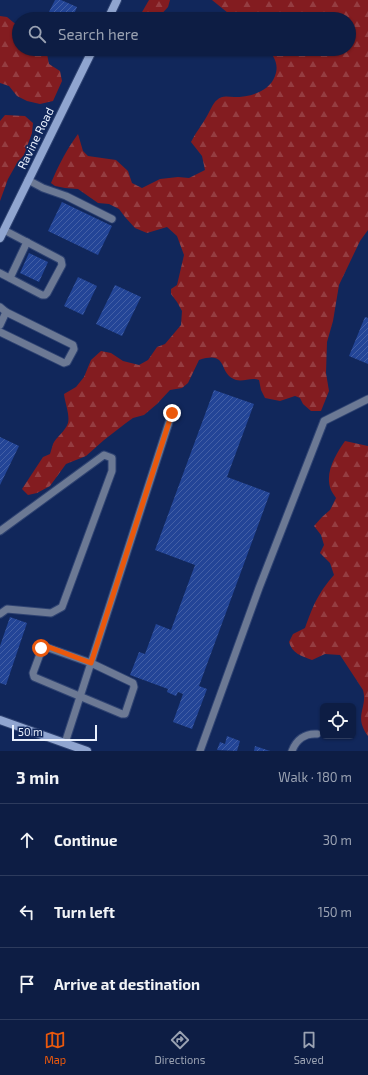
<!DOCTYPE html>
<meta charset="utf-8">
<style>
body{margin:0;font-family:"Exo 2",sans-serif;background:#1b2a4f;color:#f1f3f6}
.controls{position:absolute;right:12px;bottom:12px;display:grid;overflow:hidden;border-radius:6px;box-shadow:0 1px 3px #0004}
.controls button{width:36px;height:36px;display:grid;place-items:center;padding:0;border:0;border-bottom:1px solid #2d3b5d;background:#0d1d44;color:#f1f3f6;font:20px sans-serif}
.scale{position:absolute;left:12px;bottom:10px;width:85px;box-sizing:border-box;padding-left:4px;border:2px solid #e9f0fd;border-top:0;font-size:11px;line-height:14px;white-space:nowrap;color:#e9f0fd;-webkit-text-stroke:3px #11275b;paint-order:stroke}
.stop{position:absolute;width:12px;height:12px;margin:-9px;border:3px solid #ea580c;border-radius:50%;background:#fff}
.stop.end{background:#ea580c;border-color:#fff;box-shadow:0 1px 4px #0008}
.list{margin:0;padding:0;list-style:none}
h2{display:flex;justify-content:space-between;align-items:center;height:52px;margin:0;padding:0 16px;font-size:17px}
h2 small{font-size:13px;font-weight:400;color:#9aa2b2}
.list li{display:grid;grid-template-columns:26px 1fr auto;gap:12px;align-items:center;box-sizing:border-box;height:72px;padding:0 16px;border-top:1px solid #2d3b5d}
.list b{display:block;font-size:15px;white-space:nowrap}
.list em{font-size:13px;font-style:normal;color:#9aa2b2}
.icon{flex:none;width:22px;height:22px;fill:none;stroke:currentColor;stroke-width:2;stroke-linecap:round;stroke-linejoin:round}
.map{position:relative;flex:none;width:368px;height:751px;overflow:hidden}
.search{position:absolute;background:#0d1d44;box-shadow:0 1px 3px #0004;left:12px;right:12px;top:12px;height:44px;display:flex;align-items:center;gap:10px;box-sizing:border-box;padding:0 14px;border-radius:22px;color:#9aa2b2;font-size:15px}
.sheet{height:268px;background:#0d1d44}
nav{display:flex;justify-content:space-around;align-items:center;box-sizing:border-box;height:56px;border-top:1px solid #2d3b5d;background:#0d1d44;font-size:11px;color:#9aa2b2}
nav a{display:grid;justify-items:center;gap:2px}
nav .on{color:#ea580c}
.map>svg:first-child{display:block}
.forest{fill:url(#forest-firs)}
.building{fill:url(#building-hatch)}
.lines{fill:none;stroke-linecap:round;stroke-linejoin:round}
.lane-casing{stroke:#2f4372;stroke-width:9}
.secondary-casing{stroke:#2f4372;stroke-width:10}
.lane{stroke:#6c7994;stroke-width:7}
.secondary{stroke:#90a5d0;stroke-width:8}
.route{stroke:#ea580c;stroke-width:5}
.labels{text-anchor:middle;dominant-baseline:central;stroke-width:3.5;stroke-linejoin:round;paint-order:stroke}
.street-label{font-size:12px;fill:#e9f0fd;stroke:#11275b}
</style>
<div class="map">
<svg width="368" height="751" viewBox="0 0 368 751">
<defs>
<pattern id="forest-firs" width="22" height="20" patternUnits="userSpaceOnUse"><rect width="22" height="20" fill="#831c20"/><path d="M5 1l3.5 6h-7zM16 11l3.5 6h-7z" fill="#953d41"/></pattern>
<pattern id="building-hatch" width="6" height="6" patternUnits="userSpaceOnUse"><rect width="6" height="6" fill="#234597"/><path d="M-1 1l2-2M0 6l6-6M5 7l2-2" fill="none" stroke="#4360a6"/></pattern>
</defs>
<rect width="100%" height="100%" fill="#11275b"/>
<!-- forest -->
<g class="forest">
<path d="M149 0H170L168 7 157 19H138Z"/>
<path d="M212 0H368V230L360 241 339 285 333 321 327 342 326 373 329 391 321 411H311L303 404 300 398 295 396 280 401 265 398 261 390 259 380C251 377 244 382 236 380 217 374 230 350 199 360L188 383 182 388 170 390 157 404 144 415 133 418 126 423 104 440 86 456 66 464 50 486 37 493 28 495 22 489 43 457 50 454C51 451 52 447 53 444 56 437 65 432 68 423 70 415 65 403 64 394L76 387 84 377 91 360 101 351 111 353 123 361 139 365 148 360 157 347 165 344 181 325 182 311 177 302 171 294V289L177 285 184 255 177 236 167 227 147 233 135 228 125 217 119 209 109 204 98 203 78 189 65 188 55 186 51 183C58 166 67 149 78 134L83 151 88 156 116 160 128 171 132 183 142 188 160 179 178 177 189 178 205 170 202 156 191 142C196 132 202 125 207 116 210 111 213 103 217 100 222 95 228 97 234 97 250 97 269 92 275 76 279 65 275 58 268 49H349V19H234L228 13Z"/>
<path d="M0 16 7 17 19 27V49H46L49 64 60 71 62 81 53 101 40 104 27 101 17 96 9 86 0 83Z"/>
<path d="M5 115 25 116 33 123 32 133 24 155 17 163 8 179 0 201V121Z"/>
<path d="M345 441 368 446V736C353 716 368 708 363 690L340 655 325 654 312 660C301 656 292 653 289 642L293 634 305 628C313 606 318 593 334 575L330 563 320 553 324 545 321 535 314 526 322 517 330 510 336 498C334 495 332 492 331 490 324 473 336 454 345 441Z"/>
</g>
<!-- building -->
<g class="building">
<path d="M55 0H61L77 7 72 19H65L49 12Z"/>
<path d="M62 202 112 226 98 255 48 231Z"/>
<path d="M29 253 48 262 39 282 20 273Z"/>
<path d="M78 277 97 286 83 315 64 306Z"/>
<path d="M115 285 141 297 122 336 96 324Z"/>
<path d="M365 317 368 318V364L349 356Z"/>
<path d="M214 390 254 404 227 477 270 493 199 686 207 689 192 729 173 722 183 694 178 692 176 696 167 692 168 689 130 675 139 652 145 654 156 624 171 630 195 565 155 550Z"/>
<path d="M0 437 19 446 0 485Z"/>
<path d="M10 617 27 623 6 685 0 683V646Z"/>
<path d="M227 736 240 741 237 751 217 750 220 742 225 744Z"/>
<path d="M255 746 270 751H254Z"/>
</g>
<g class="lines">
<!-- lane casing -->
<g class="lane-casing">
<g id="lane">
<path d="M28 180 43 188 66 196 112 219"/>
<path d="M0 273 42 295H45L47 293 62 265 61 260 4 230"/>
<path d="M10 278 27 242"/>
<path d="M0 307 6 312 0 325"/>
<path d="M0 332 64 363 67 362 74 349 73 345 6 312"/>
<path d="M0 531 104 455 112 458V471L62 607 51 613 7 609 0 614"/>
<path d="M43 646 91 663 133 683 134 687 125 714H122L34 677 33 673Z"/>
<path d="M65 743 172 413"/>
<path d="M200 751 259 588 324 421 368 399"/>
<path d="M292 751C296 740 305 733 317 734"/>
</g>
</g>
<!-- secondary casing -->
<g class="secondary-casing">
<g id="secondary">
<path d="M108 19 117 0"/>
<path d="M0 238 93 49"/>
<path d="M0 720 87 751"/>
</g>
</g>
<!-- lane -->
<use href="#lane" class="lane"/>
<!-- secondary -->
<use href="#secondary" class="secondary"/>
</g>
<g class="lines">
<!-- route -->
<path class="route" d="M41 648 43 646H46L91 663 172 413"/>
</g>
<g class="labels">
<!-- street labels -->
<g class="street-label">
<text transform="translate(35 138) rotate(-64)">Ravine Road</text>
</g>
</g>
</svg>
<div class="controls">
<button><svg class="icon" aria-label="locate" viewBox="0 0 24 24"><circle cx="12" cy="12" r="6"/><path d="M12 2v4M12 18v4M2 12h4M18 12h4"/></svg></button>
</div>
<div class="scale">50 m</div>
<div class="stop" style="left:41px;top:648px"></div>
<div class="stop end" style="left:172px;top:413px"></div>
<div class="search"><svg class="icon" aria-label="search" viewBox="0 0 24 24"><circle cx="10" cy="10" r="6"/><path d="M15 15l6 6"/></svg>Search here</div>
</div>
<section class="sheet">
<h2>3 min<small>Walk · 180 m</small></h2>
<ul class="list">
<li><svg class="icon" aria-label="ahead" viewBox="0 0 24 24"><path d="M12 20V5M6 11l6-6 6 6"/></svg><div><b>Continue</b></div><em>30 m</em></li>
<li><svg class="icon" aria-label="left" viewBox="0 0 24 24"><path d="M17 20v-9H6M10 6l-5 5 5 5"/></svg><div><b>Turn left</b></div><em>150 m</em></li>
<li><svg class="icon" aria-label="arrive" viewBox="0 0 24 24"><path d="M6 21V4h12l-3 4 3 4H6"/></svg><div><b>Arrive at destination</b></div></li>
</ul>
</section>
<nav>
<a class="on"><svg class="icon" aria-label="map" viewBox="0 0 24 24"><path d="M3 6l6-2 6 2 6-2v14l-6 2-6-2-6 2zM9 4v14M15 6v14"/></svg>Map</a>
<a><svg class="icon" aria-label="directions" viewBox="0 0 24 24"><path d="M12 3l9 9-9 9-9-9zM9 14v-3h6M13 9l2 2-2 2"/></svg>Directions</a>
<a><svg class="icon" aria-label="saved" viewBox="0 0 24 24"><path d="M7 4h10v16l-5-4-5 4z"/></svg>Saved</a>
</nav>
